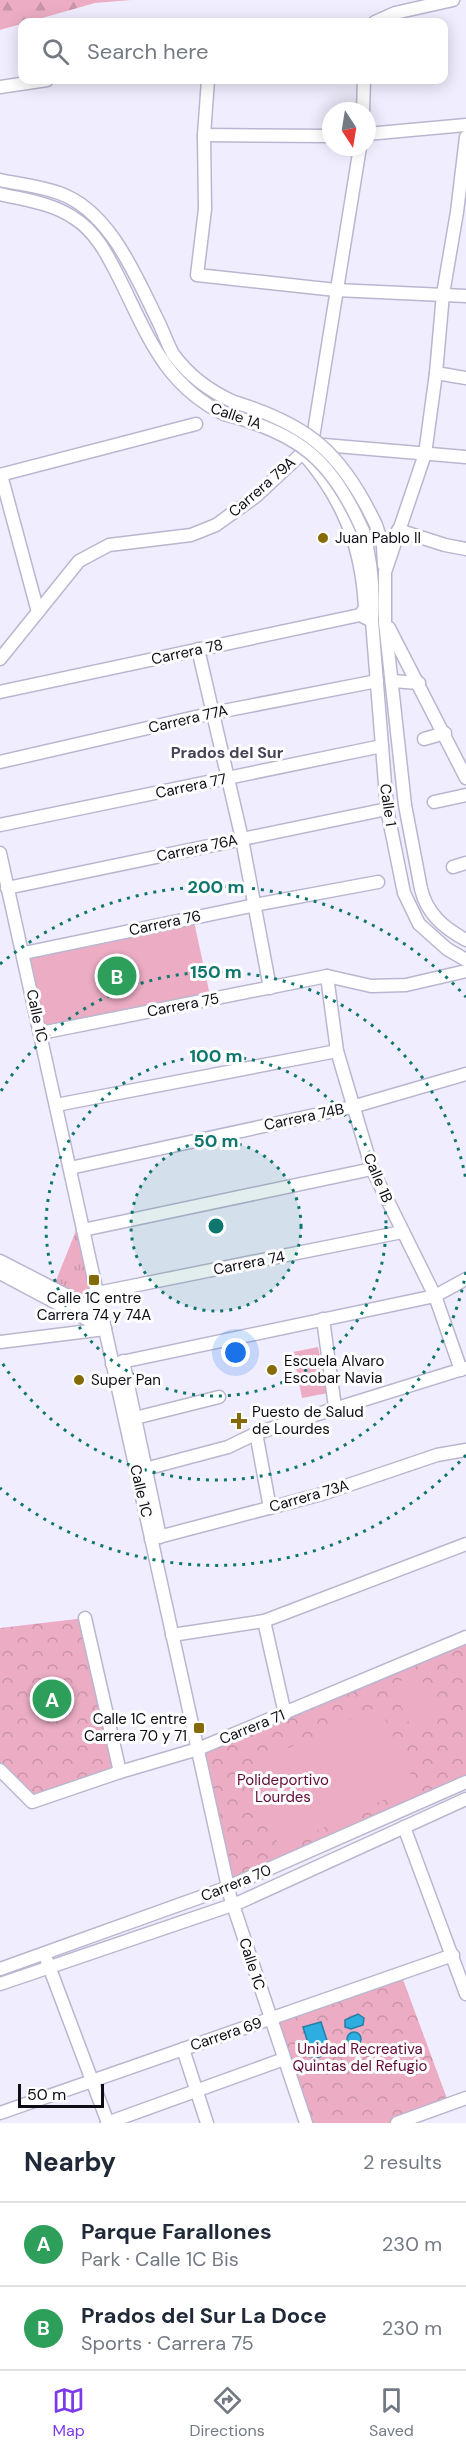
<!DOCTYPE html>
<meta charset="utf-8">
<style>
body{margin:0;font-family:"DM Sans",sans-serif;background:#f6f6f7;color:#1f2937}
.compass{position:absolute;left:322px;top:102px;width:54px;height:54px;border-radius:50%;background:#fff;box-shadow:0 3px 15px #0003;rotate:168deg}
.scale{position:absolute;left:18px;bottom:15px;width:86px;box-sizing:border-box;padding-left:6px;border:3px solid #0e0d15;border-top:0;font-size:16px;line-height:21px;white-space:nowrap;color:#0e0d15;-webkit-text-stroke:4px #fdfdfd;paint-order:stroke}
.you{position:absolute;left:236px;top:1353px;width:21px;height:21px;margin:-15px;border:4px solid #fff;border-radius:50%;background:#1a73e8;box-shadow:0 0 0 9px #1a73e833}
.badge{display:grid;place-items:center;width:39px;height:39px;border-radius:50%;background:#7c3aed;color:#fff;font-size:20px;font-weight:700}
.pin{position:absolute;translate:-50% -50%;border:3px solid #fff;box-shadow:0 2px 6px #0006}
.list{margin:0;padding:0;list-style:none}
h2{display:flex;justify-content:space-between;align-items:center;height:78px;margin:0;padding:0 24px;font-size:26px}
h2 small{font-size:20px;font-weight:400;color:#747a83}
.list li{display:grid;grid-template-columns:39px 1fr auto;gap:18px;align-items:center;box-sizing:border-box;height:84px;padding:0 24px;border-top:2px solid #e0e1e3}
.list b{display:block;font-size:22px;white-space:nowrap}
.list p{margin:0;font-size:20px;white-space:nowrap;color:#747a83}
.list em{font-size:20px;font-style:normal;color:#747a83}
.icon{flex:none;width:33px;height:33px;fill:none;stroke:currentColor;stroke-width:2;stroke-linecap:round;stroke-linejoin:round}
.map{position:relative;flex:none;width:466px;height:2123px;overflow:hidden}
.search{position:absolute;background:#fff;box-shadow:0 3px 15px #0003;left:18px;right:18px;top:18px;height:66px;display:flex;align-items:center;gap:15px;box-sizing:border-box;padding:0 21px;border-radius:12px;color:#747a83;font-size:22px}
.sheet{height:246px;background:#fff}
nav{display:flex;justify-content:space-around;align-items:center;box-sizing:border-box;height:84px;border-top:2px solid #e0e1e3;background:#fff;font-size:16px;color:#747a83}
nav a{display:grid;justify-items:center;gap:3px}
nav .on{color:#7c3aed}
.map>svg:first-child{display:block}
.grass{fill:url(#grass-tufts)}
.forest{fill:url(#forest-firs)}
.park{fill:url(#park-crowns)}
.garden{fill:#ecadc4}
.water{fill:#2eaee0;stroke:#247ea3;stroke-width:1.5}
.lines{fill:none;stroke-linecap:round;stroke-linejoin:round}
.minor-casing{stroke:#bab6d0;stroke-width:15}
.minor{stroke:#fff;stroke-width:12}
.minor-bridge-casing{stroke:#bab6d0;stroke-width:15;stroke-linecap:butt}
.minor-bridge{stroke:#fff;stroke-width:12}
.ring{fill:none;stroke:#0f766e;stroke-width:3;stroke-dasharray:3 6}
.poi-dot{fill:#866a05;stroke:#fdfdfd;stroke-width:2}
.labels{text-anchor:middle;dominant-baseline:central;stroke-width:6;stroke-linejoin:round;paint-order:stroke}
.street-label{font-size:15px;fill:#0e0d15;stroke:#fdfdfd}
.poi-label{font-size:15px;fill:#0e0d15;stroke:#fdfdfd;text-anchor:start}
.park-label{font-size:15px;fill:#630938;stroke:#fdfdfd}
.neighbourhood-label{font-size:16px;font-weight:bold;fill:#464258;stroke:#fdfdfd}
.centre{fill:#0f766e;stroke:#fdfdfd;stroke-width:3}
.ring-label{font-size:18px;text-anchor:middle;font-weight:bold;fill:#0f766e;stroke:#fdfdfd;stroke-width:6;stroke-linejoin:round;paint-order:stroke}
</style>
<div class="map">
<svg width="466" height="2123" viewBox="0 0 466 2123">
<defs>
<pattern id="grass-tufts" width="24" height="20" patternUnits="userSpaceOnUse" patternTransform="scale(1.5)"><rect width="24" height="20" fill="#ecadc4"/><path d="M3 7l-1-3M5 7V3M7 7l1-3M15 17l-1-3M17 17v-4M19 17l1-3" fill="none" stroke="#c994a8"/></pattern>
<pattern id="forest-firs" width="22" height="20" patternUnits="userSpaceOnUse" patternTransform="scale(1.5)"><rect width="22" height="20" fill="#ecadc4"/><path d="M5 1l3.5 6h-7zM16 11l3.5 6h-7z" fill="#c994a8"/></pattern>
<pattern id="park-crowns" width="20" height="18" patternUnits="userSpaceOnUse" patternTransform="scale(1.5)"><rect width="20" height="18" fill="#ecadc4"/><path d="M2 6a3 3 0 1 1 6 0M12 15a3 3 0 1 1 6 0" fill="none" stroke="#c994a8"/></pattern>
</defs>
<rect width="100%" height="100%" fill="#f0eefe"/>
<!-- grass -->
<path class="grass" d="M81 1218 101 1313 53 1288Z"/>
<!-- forest -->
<path class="forest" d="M0 0H131L95 3 0 30Z"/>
<!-- park -->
<g class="park">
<path d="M85 1618 120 1772 32 1802 0 1770V1628Z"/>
<path d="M466 1637V1782L228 1887 198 1749Z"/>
<path d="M401 1974 449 2104 397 2123H306L270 2019Z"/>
</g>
<!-- garden -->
<g class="garden">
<path d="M193 917 211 1000 41 1033 24 953Z"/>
<path d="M318 1347 328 1393 302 1398 293 1352Z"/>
<path d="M418 1672 439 1715 412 1729 391 1686Z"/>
<path d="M379 1706 416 1785 280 1848 243 1769Z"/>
<path d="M409 2036 420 2073 397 2080 386 2042Z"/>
</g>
<!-- water -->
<g class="water">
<path d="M358 2014 364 2018 363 2025 351 2029 345 2027V2020Z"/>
<path d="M321 2022 331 2053 313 2059 303 2027Z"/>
<circle cx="354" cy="2039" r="7"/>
</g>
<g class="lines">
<!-- minor casing -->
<g class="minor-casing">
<g id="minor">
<path d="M375 22 395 13 453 0"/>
<path d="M208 80 204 135 205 209 197 275 336 290 466 296"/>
<path d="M0 87 47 80"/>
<path d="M363 111 364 80"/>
<path d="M367 134 466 125"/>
<path d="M204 135 331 136"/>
<path d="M466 137 457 212 443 294 436 373 425 454 385 572V622L405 805 421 889C427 914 444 928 466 940"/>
<path d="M0 180C19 184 40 186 59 193 111 211 137 279 160 325 164 334 168 345 173 354 189 376 209 391 234 402"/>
<path d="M0 194C25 200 52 203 74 218 95 231 107 254 118 276 147 333 163 384 224 414"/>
<path d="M436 373 466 378"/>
<path d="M312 444 360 147"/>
<path d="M302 452C343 498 362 547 365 608L361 614"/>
<path d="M0 475 196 424"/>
<path d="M1 475 38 612"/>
<path d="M376 525 383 546 384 565"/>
<path d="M398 530 445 545 466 549"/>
<path d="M363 531C372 562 374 589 372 621L387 809 404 893 419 924 447 949 466 960"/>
<path d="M389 628 466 778"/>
<path d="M198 649 242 839 270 988"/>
<path d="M0 659 79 561 109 545 191 535 216 525 255 497 312 444 466 457"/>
<path d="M392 681 419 683"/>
<path d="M0 692 360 615 372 621"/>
<path d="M424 739 445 733"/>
<path d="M0 762 213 713 377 681"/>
<path d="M434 802 466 795"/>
<path d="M0 825 382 746"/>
<path d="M0 853 230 1896 306 2123"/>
<path d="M453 867 466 863"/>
<path d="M7 888 387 809"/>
<path d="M24 953 255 905 378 882"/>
<path d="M327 976 337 1051 372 1169 435 1296 461 1370"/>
<path d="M41 1033 327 976 371 986 406 985 466 971"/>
<path d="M56 1105 337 1051"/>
<path d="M70 1168 352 1107 466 1074"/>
<path d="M83 1230 372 1169"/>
<path d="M0 1261 101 1313"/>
<path d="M0 1273 105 1329"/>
<path d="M97 1293 402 1232"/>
<path d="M323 1319 335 1407"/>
<path d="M0 1342 105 1329"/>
<path d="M123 1361 160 1537"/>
<path d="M112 1364 435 1296 466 1279"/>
<path d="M135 1418 219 1397"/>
<path d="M256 1433 270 1508"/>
<path d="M145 1469 228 1447 257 1433 466 1368"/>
<path d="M151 1539 322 1494 437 1455 466 1450"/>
<path d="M85 1618 120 1772"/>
<path d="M264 1621 285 1714"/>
<path d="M172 1635 264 1621 466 1544"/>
<path d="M0 1770 32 1802 120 1772 198 1749 466 1637"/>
<path d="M404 1827 466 1994"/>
<path d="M47 1961 108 2123"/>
<path d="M0 1969 223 1889 466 1782"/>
<path d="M0 1984 238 1903 466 1799"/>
<path d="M183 2049 207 2123"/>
<path d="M0 2113 453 1955"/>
<path d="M107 2123 284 2059"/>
<path d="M397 2123 466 2098"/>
</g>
</g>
<!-- minor -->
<use href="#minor" class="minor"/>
<!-- minor-bridge casing -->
<g class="minor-bridge-casing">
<g id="minor-bridge">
<path d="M234 402C309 425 342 453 376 525"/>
<path d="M224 414C299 433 332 460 363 531"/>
</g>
</g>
<!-- minor-bridge -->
<use href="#minor-bridge" class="minor-bridge"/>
</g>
<!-- distance rings -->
<circle cx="216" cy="1226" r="85" fill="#0f766e" fill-opacity=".12"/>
<g class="ring">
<circle cx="216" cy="1226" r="85"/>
<circle cx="216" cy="1226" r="170"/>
<path d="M466 1272A254 254 0 0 1 1 1361M1 1091A254 254 0 0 1 466 1180"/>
<path d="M466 1455A339 339 0 0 1 0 1488M0 964A339 339 0 0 1 466 997"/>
</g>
<!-- markers -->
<g class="poi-dot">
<circle cx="323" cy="538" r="6"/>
<rect x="88" y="1274" width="12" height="12" rx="3"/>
<circle cx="272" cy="1370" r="6"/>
<circle cx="79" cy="1380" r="6"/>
<path d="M236 1412h6v6h6v6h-6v6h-6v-6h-6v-6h6z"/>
<rect x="193" y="1722" width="12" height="12" rx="3"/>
</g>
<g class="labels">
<!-- street labels -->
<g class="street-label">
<text transform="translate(236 416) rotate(19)">Calle 1A</text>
<text transform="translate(262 487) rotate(-41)">Carrera 79A</text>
<text transform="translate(187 652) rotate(-12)">Carrera 78</text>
<text transform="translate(188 719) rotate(-13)">Carrera 77A</text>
<text transform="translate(191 786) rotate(-12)">Carrera 77</text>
<text transform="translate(388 805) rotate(82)">Calle 1</text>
<text transform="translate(197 848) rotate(-12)">Carrera 76A</text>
<text transform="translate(165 923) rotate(-12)">Carrera 76</text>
<text transform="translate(183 1005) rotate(-11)">Carrera 75</text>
<text transform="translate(37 1016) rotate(78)">Calle 1C</text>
<text transform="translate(304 1117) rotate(-12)">Carrera 74B</text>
<text transform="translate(378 1178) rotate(67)">Calle 1B</text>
<text transform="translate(249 1263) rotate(-11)">Carrera 74</text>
<text transform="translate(141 1491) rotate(77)">Calle 1C</text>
<text transform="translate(309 1496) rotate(-16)">Carrera 73A</text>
<text transform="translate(252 1727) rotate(-22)">Carrera 71</text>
<text transform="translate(236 1883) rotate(-22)">Carrera 70</text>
<text transform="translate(252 1964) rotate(72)">Calle 1C</text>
<text transform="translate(226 2034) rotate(-19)">Carrera 69</text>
</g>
<!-- poi labels -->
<g class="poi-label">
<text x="335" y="538">Juan Pablo II</text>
<text x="94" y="1298" text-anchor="middle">Calle 1C entre<tspan x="94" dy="17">Carrera 74 y 74A</tspan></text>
<text x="284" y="1361">Escuela Alvaro<tspan x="284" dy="17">Escobar Navia</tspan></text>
<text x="91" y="1380">Super Pan</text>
<text x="252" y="1412">Puesto de Salud<tspan x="252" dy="17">de Lourdes</tspan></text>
<text x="187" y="1719" text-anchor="end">Calle 1C entre<tspan x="187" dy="17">Carrera 70 y 71</tspan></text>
</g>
<!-- park labels -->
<g class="park-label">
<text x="283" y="1780">Polideportivo<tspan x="283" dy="17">Lourdes</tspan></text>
<text x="360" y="2049">Unidad Recreativa<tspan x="360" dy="17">Quintas del Refugio</tspan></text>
</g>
<!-- neighbourhood labels -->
<g class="neighbourhood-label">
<text x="227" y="752">Prados del Sur</text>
</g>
</g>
<circle cx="216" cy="1226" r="9" class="centre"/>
<g class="ring-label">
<text x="216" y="893">200 m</text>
<text x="216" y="978">150 m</text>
<text x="216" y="1062">100 m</text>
<text x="216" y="1147">50 m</text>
</g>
</svg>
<svg class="compass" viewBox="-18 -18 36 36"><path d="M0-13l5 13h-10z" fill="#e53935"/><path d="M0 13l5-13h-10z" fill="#747a83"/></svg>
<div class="scale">50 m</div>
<div class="you"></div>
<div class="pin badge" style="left:52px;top:1699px;background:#2e9e5b">A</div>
<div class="pin badge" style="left:117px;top:976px;background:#2e9e5b">B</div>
<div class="search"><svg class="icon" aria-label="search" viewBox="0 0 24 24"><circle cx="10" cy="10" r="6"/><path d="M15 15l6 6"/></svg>Search here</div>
</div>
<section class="sheet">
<h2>Nearby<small>2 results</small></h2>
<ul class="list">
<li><span class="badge" style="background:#2e9e5b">A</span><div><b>Parque Farallones</b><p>Park · Calle 1C Bis</p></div><em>230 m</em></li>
<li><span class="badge" style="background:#2e9e5b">B</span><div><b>Prados del Sur La Doce</b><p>Sports · Carrera 75</p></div><em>230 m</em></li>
</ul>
</section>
<nav>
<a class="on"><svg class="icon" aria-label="map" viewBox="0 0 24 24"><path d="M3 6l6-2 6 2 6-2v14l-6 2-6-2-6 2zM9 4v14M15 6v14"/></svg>Map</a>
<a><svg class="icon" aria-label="directions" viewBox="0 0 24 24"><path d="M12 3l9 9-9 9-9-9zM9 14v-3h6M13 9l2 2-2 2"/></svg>Directions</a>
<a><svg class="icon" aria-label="saved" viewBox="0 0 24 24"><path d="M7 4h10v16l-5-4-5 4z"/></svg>Saved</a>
</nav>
